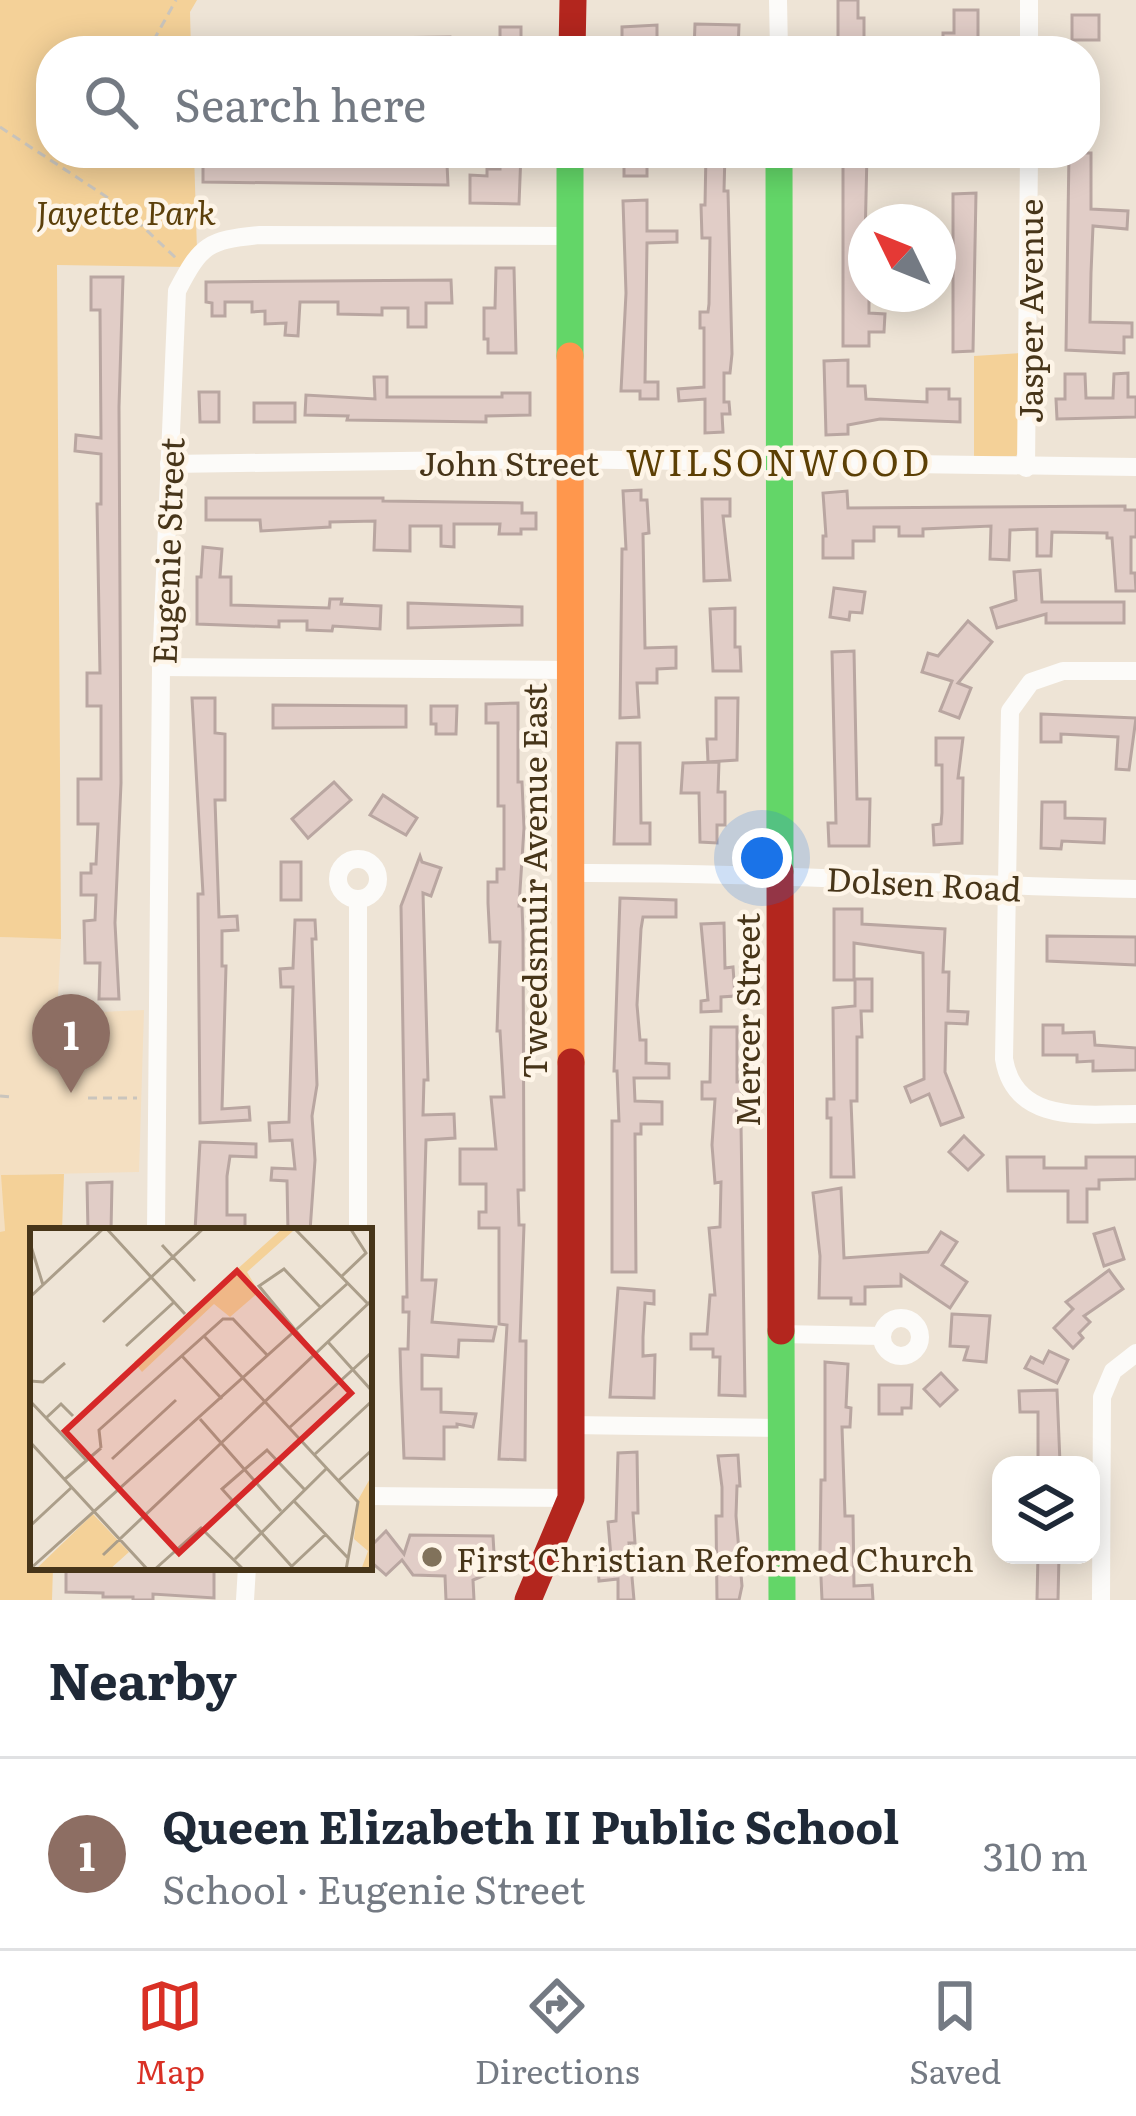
<!DOCTYPE html>
<meta charset="utf-8">
<style>
body{margin:0;font-family:Literata,serif;background:#f2f2f3;color:#1f2937}
.controls{position:absolute;right:36px;bottom:36px;display:grid;overflow:hidden;border-radius:24px;box-shadow:0 6px 30px #0003}
.controls button{width:108px;height:108px;display:grid;place-items:center;padding:0;border:0;border-bottom:3px solid #e0e1e3;background:#fff;color:#1f2937;font:60px sans-serif}
.compass{position:absolute;left:848px;top:204px;width:108px;height:108px;border-radius:50%;background:#fff;box-shadow:0 6px 30px #0003;rotate:313deg}
.you{position:absolute;left:762px;top:858px;width:42px;height:42px;margin:-30px;border:9px solid #fff;border-radius:50%;background:#1a73e8;box-shadow:0 0 0 18px #1a73e833}
.badge{display:grid;place-items:center;width:78px;height:78px;border-radius:50%;background:#d93025;color:#fff;font-size:39px;font-weight:700}
.pin{position:absolute;translate:-50% -99px;filter:drop-shadow(0 3px 6px #0008)}
.pin::after{content:'';position:absolute;top:63px;width:42px;height:36px;background:inherit;clip-path:polygon(0 0,100% 0,50% 100%)}
.list{margin:0;padding:0;list-style:none}
h2{display:flex;justify-content:space-between;align-items:center;height:156px;margin:0;padding:0 48px;font-size:51px}
h2 small{font-size:39px;font-weight:400;color:#747a83}
.list li{display:grid;grid-template-columns:78px 1fr auto;gap:36px;align-items:center;box-sizing:border-box;height:192px;padding:0 48px;border-top:3px solid #e0e1e3}
.list b{display:block;font-size:45px;white-space:nowrap}
.list p{margin:0;font-size:39px;white-space:nowrap;color:#747a83}
.list em{font-size:39px;font-style:normal;color:#747a83}
.icon{flex:none;width:66px;height:66px;fill:none;stroke:currentColor;stroke-width:2;stroke-linecap:round;stroke-linejoin:round}
.map{position:relative;flex:none;width:1136px;height:1600px;overflow:hidden}
.search{position:absolute;background:#fff;box-shadow:0 6px 30px #0003;left:36px;right:36px;top:36px;height:132px;display:flex;align-items:center;gap:30px;box-sizing:border-box;padding:0 42px;border-radius:48px;color:#747a83;font-size:45px}
.sheet{height:348px;background:#fff}
nav{display:flex;justify-content:space-around;align-items:center;box-sizing:border-box;height:168px;border-top:3px solid #e0e1e3;background:#fff;font-size:33px;color:#747a83}
nav a{display:grid;justify-items:center;gap:6px}
nav .on{color:#d93025}
.map>svg:first-child{display:block}
.built{fill:#f4dfc1}
.green{fill:#f4d198}
.building{fill:#e1cdc7;stroke:#b9a6a1;stroke-width:3}
.lines{fill:none;stroke-linecap:round;stroke-linejoin:round}
.path{stroke:#cac5bd;stroke-width:3;stroke-dasharray:9 6;stroke-linecap:butt}
.street{stroke:#fcfbf9;stroke-width:18}
.fast{stroke:#63d668;stroke-width:27}
.slow{stroke:#ff974d;stroke-width:27}
.jam{stroke:#b3261e;stroke-width:27}
.poi-dot{fill:#81725b;stroke:#fef5e8;stroke-width:4.5}
.labels{text-anchor:middle;dominant-baseline:central;stroke-width:9;stroke-linejoin:round;paint-order:stroke}
.park-label{font-size:33px;font-style:italic;fill:#5c400b;stroke:#fef5e8}
.street-label{font-size:33px;fill:#473519;stroke:#fef5e8}
.poi-label{font-size:33px;fill:#473519;stroke:#fef5e8;text-anchor:start}
.neighbourhood-label{font-size:36px;letter-spacing:3px;fill:#5c3f04;stroke:#fef5e8}
.inset-road{fill:none;stroke:#ab9e8a;stroke-width:3}
.view{fill:#d62828;fill-opacity:0.15;stroke:#d62828;stroke-width:6}
.inset-edge{fill:none;stroke:#473519;stroke-width:6}
</style>
<div class="map">
<svg width="1136" height="1600" viewBox="0 0 1136 1600">
<rect width="100%" height="100%" fill="#eee4d6"/>
<!-- built -->
<path class="built" d="M0 937 61 939 57 1014 144 1010 139 1172 2 1175 5 1232H0Z"/>
<!-- green -->
<g class="green">
<path d="M0 0H197L190 12 191 51H51V153H194L197 251 187 267 57 265 61 939 0 937Z"/>
<path d="M1021 353 1023 445 1016 456 974 457V356Z"/>
<path d="M64 1174 62 1231H33V1567H53L52 1600H0V1232L5 1231 1 1175Z"/>
</g>
<!-- building -->
<g class="building">
<path d="M838 0H858V18H864V51H838Z"/>
<path d="M954 10H978V51L943 50V33H954Z"/>
<rect x="1072" y="15" width="27" height="25"/>
<path d="M695 24 739 25 738 51H694Z"/>
<path d="M657 25V46H643V51H622V27Z"/>
<path d="M500 27H521V51H487V38H500Z"/>
<path d="M450 37 451 51H225V40Z"/>
<path d="M238 153H252V159L308 161 307 165 322 166 447 164 448 185 203 182V157L238 158Z"/>
<path d="M500 153H521L519 204 470 203V175L487 176V169H500Z"/>
<rect x="624" y="153" width="23" height="23"/>
<path d="M706 153H725L724 191H728L732 354 730 373H724V402H729L730 414H722L723 432 705 433V399L679 401 678 389 704 387V328H700V312H708L709 304 710 238H702L701 205H705Z"/>
<path d="M843 153H867L864 287 869 294V313L885 314 884 332H869V346H843Z"/>
<path d="M1069 153H1091V209L1128 211 1127 229 1093 226 1091 273 1090 322 1132 323V337H1124V353L1066 350Z"/>
<path d="M976 193 973 351 953 352V194Z"/>
<path d="M647 200V231H677V242L647 243 645 382H658V399H640V391H621L626 293 623 201Z"/>
<path d="M496 268H514L516 353H488V339H484V308H495Z"/>
<path d="M91 277H123L119 407 121 783 115 923 119 999H99L100 963H85L84 921 95 920 96 895H81V873H91V864H96L98 824H78V779H101V706H87V673H100L97 504H101V454L75 451 76 435 101 438 100 310H91Z"/>
<path d="M451 280 452 303H426V327H408V308H382V315L338 314V302H300L298 336 285 335 286 323 265 324V311L252 312V302H225V316H212V303L206 302V282Z"/>
<path d="M848 360V386H865L866 399 927 402V389H949V399H960V422L880 419 848 425V434L826 435 824 361Z"/>
<path d="M1128 373V397H1136V417L1057 419 1056 399H1065V374H1085L1086 398H1113L1114 374Z"/>
<path d="M374 377H387V397H502V393H530V415L486 416V422L347 420 348 416 305 415 306 395 375 399Z"/>
<path d="M199 392H219V422H200Z"/>
<rect x="254" y="403" width="41" height="19"/>
<path d="M641 490V500H647L649 533 643 534 645 648 676 647V668L657 669V683H637L639 717 620 718 622 549H626L623 491Z"/>
<path d="M847 491 848 508 1125 506V510H1136V537H1131V573H1135L1136 591H1116L1112 538H1107V533L1052 532 1051 556H1037V529L1010 530 1009 560 990 559 991 526 923 529V536H899V527H874V541H853V558H823V536H826L823 493Z"/>
<path d="M206 498H383V501L522 503V513H536V529H521V534H499L500 524H454V547L441 546V526H410V551L374 550 375 521 330 522V527L261 531 260 520H206Z"/>
<path d="M702 499H730V516H723L730 580 704 581Z"/>
<path d="M203 547 222 549 220 577H231V605L329 608 330 599H342L341 604 381 606 380 629 333 626 332 631 307 630V621H279V627L197 624V577H201Z"/>
<path d="M1040 570 1042 602H1124V623H1046V614L997 628 991 608 1016 600 1014 572Z"/>
<path d="M834 588 865 592 862 613 850 612 849 620 830 617Z"/>
<path d="M408 603 522 607V625L408 628Z"/>
<path d="M735 608V647H740L741 671H713L710 609Z"/>
<path d="M968 621 992 642 958 683 971 688 959 718 940 711 952 681 922 672 928 653 938 656Z"/>
<path d="M854 651 857 799H870L869 846H829L828 823H836L832 652Z"/>
<path d="M192 698H215V733L225 734V800H215L219 917 237 916 238 930 222 931V966H226L222 1109 249 1107 250 1120 200 1123 198 894H203Z"/>
<path d="M716 698H738L737 760 708 762 707 739H716Z"/>
<path d="M518 703V782H522L524 828 519 906H522L523 933 524 1190H518L519 1225H524L520 1341H526L525 1460 499 1459 507 1325 499 1324V1228H479V1212H486V1184H460V1149H496L491 1097H504L500 1031H497L500 942H490L488 903V882H497V869H504V806H498V723H486V704Z"/>
<path d="M273 705 406 706V727L273 728Z"/>
<path d="M431 706H457L456 734H436V724H431Z"/>
<path d="M1041 714 1136 718 1129 770 1116 769 1118 737 1061 734V742H1041Z"/>
<path d="M936 738H963L958 778H963L962 843 934 845 933 825 941 824 942 813V765H936Z"/>
<path d="M617 743H640L641 823H650V844H614Z"/>
<path d="M719 762 718 792H725V825H717V843L700 842 699 793H681L683 763Z"/>
<path d="M334 782 351 800 308 838 292 819Z"/>
<path d="M383 795 417 818 406 835 370 815Z"/>
<path d="M1042 802H1065V818L1105 819 1104 843 1062 841 1061 849 1041 848Z"/>
<path d="M420 856 422 862 441 868 431 896 423 893 428 1080H424L423 1115 454 1114 455 1138 426 1140 422 1280H436L432 1322 496 1327 493 1341 459 1340 458 1357 422 1355V1389H441V1412L476 1414 473 1427 457 1424V1427H444V1459L404 1458 401 1383 400 1349H408L409 1312H403V1297H407L401 906Z"/>
<rect x="281" y="862" width="20" height="38"/>
<path d="M620 898 676 900V917H643L641 929 637 1005 640 1040H646V1063L669 1064V1078H634L635 1101 662 1102V1124H641V1134H635L636 1272H612V1121H619L617 1071H614Z"/>
<path d="M834 909H862V924L945 929 943 972H949L948 1011 968 1012 967 1024 946 1023 945 1072 963 1117 941 1125 929 1094 911 1102 905 1087 924 1079 923 953 854 943V980H834Z"/>
<path d="M295 920H315L316 939H312L317 1085 312 1116 315 1160 310 1231H288L287 1181 271 1180 272 1168 295 1169 292 1140 270 1141 269 1123 289 1122 293 987H281L280 969 293 968Z"/>
<path d="M724 923 725 968 733 967 735 996 721 997V1011L701 1012V1001L708 1000 701 924Z"/>
<path d="M1047 936 1136 937V965L1047 961Z"/>
<path d="M855 979H872V1011H861L862 1037H857V1101H851L854 1177H831V1118H827V1099H834L833 1008 855 1006Z"/>
<path d="M1043 1025H1063V1033L1094 1032 1095 1045 1136 1048V1070L1093 1071V1061L1077 1062V1055H1043Z"/>
<path d="M711 1027H737V1082H742V1098H736L737 1124H741L745 1396 719 1395 720 1357H713V1349H691V1334H707L710 1295H715L709 1228 720 1227 721 1182 715 1183 712 1145 715 1099H702V1082H710Z"/>
<path d="M964 1136 983 1155 968 1170 949 1152Z"/>
<path d="M200 1142 256 1144V1157L230 1156 227 1176V1215H245V1228L195 1231Z"/>
<path d="M1007 1157H1044V1168H1086V1157H1136V1179L1099 1180V1189H1087V1222H1068V1191H1008Z"/>
<path d="M112 1182 111 1231H88L87 1183Z"/>
<path d="M841 1188 844 1258 928 1252 941 1232 957 1242 942 1265 967 1282 950 1308 901 1275V1286L865 1287V1304H851V1298H819L820 1256 813 1193Z"/>
<path d="M1114 1228 1124 1259 1104 1266 1094 1234Z"/>
<path d="M1109 1270 1123 1289 1084 1316 1090 1322 1079 1333 1083 1338 1073 1348 1054 1328 1073 1309 1066 1302Z"/>
<path d="M618 1288 654 1291V1304L645 1303 643 1337V1356L655 1355 654 1398 610 1397Z"/>
<path d="M952 1314 990 1316 986 1362 964 1360 968 1347 950 1346Z"/>
<path d="M1049 1351 1068 1360 1057 1383 1025 1368 1031 1357 1043 1363Z"/>
<path d="M825 1362 848 1364 846 1407 851 1408 850 1427H842L845 1516H853L854 1586 872 1585 873 1600H822L820 1555 821 1480H825Z"/>
<path d="M941 1373 957 1390 940 1406 924 1389Z"/>
<path d="M879 1385H912L911 1408H902V1414H879Z"/>
<path d="M1057 1390 1060 1463H1038V1412H1020L1019 1391Z"/>
<path d="M637 1452 638 1513H633L635 1543H629L634 1600H618V1579L599 1581 597 1558 611 1557 608 1522 616 1521 618 1453Z"/>
<path d="M738 1455 740 1486H737L736 1516 742 1586 739 1600H717L716 1516H722V1487L718 1456Z"/>
<path d="M386 1531 404 1554 410 1535 493 1536 495 1571 473 1580 474 1600H446L445 1576 413 1575 402 1560 386 1575 369 1560V1548Z"/>
<path d="M1038 1555H1059L1058 1600H1037Z"/>
<path d="M153 1567 192 1571 214 1568V1598L153 1594V1600H133V1597H103V1593L66 1592V1568Z"/>
</g>
<g class="lines">
<!-- path -->
<g class="path">
<path d="M159 51 151 45 176 0"/>
<path d="M0 127 122 207 178 260"/>
<path d="M0 1096 11 1097"/>
<path d="M88 1098H137"/>
</g>
<!-- street -->
<g class="street">
<path d="M778 0 779 51"/>
<path d="M1029 51V0"/>
<path d="M169 464 549 459 1136 467"/>
<path d="M1026 468 1029 153"/>
<path d="M161 667 569 670"/>
<path d="M1136 671H1063L1031 682 1010 711 1004 1059C1015 1125 1086 1114 1136 1114"/>
<circle cx="358" cy="879" r="20"/>
<path d="M568 873C758 872 946 885 1136 889"/>
<path d="M156 1231 161 667 177 291C201 245 207 240 260 235L569 236"/>
<path d="M358 1231V899"/>
<circle cx="901" cy="1337" r="19"/>
<path d="M780 1334 882 1336"/>
<path d="M570 1425 780 1428"/>
<path d="M369 1496 571 1498"/>
<path d="M245 1600 247 1567"/>
<path d="M1101 1600 1102 1397 1113 1371 1136 1353"/>
</g>
<!-- fast -->
<g class="fast">
<path d="M570 153V356"/>
<path d="M779 153 780 871"/>
<path d="M781 1331 782 1600"/>
</g>
<!-- slow -->
<path class="slow" d="M570 356 571 1062"/>
<!-- jam -->
<g class="jam">
<path d="M572 51 573 0"/>
<path d="M780 871 781 1331"/>
<path d="M528 1600 571 1498V1062"/>
</g>
</g>
<!-- markers -->
<circle class="poi-dot" cx="432" cy="1557" r="12"/>
<g class="labels">
<!-- park labels -->
<g class="park-label">
<text x="126" y="210">Jayette Park</text>
</g>
<!-- street labels -->
<g class="street-label">
<text transform="translate(1028 311) rotate(-90)">Jasper Avenue</text>
<text x="509" y="461">John Street</text>
<text transform="translate(166 551) rotate(-88)">Eugenie Street</text>
<text transform="translate(532 881) rotate(-90)">Tweedsmuir Avenue East</text>
<text transform="translate(924 882) rotate(3)">Dolsen Road</text>
<text transform="translate(745 1020) rotate(-90)">Mercer Street</text>
</g>
<!-- poi labels -->
<g class="poi-label">
<text x="456" y="1557">First Christian Reformed Church</text>
</g>
<!-- neighbourhood labels -->
<g class="neighbourhood-label">
<text x="779" y="460">WILSONWOOD</text>
</g>
</g>
<!-- overview -->
<g transform="translate(30 1228)">
<rect width="342" height="342" fill="#eee4d6"/>
<path d="M253 0 263 3 217 44 229 64 200 89 184 76 112 144 104 134ZM342 247V342H331L338 323 324 311 328 272ZM63 286 99 324 79 342H5Z" fill="#f4d198"/>
<path class="inset-road" d="M76 0 155 86M264 0 339 77M0 15 13 57M132 17 165 53M312 48 336 25 320 0M0 69 74 0M73 94 174 0M174 108 328 274 316 342M298 114 342 163M96 118 143 75M285 126 229 58 254 41 291 80M151 127 192 171M0 153 13 154 35 135M0 173 56 232M16 190 31 176 43 188M170 191 251 283M259 200 342 124M0 214 118 342M71 220 69 202 193 91H203L238 128M284 227 342 173M82 231 146 172M35 251 71 220M308 253 342 222M263 272 318 330M0 298 42 259M73 327 342 72M205 331 297 240M262 338 296 306M0 341 318 55M124 342 171 300 214 342M265 342 192 261 237 222 274 261"/>
<path class="view" d="M207 43 321 165 149 325 35 203Z"/>
<rect width="342" height="342" class="inset-edge"/>
</g>
</svg>
<div class="controls">
<button><svg class="icon" aria-label="layers" viewBox="0 0 24 24"><path d="M12 4l9 5-9 5-9-5zM3 14l9 5 9-5"/></svg></button>
</div>
<svg class="compass" viewBox="-18 -18 36 36"><path d="M0-13l5 13h-10z" fill="#e53935"/><path d="M0 13l5-13h-10z" fill="#747a83"/></svg>
<div class="you"></div>
<div class="pin badge" style="left:71px;top:1093px;background:#8d6e63">1</div>
<div class="search"><svg class="icon" aria-label="search" viewBox="0 0 24 24"><circle cx="10" cy="10" r="6"/><path d="M15 15l6 6"/></svg>Search here</div>
</div>
<section class="sheet">
<h2>Nearby<small></small></h2>
<ul class="list">
<li><span class="badge" style="background:#8d6e63">1</span><div><b>Queen Elizabeth II Public School</b><p>School · Eugenie Street</p></div><em>310 m</em></li>
</ul>
</section>
<nav>
<a class="on"><svg class="icon" aria-label="map" viewBox="0 0 24 24"><path d="M3 6l6-2 6 2 6-2v14l-6 2-6-2-6 2zM9 4v14M15 6v14"/></svg>Map</a>
<a><svg class="icon" aria-label="directions" viewBox="0 0 24 24"><path d="M12 3l9 9-9 9-9-9zM9 14v-3h6M13 9l2 2-2 2"/></svg>Directions</a>
<a><svg class="icon" aria-label="saved" viewBox="0 0 24 24"><path d="M7 4h10v16l-5-4-5 4z"/></svg>Saved</a>
</nav>
